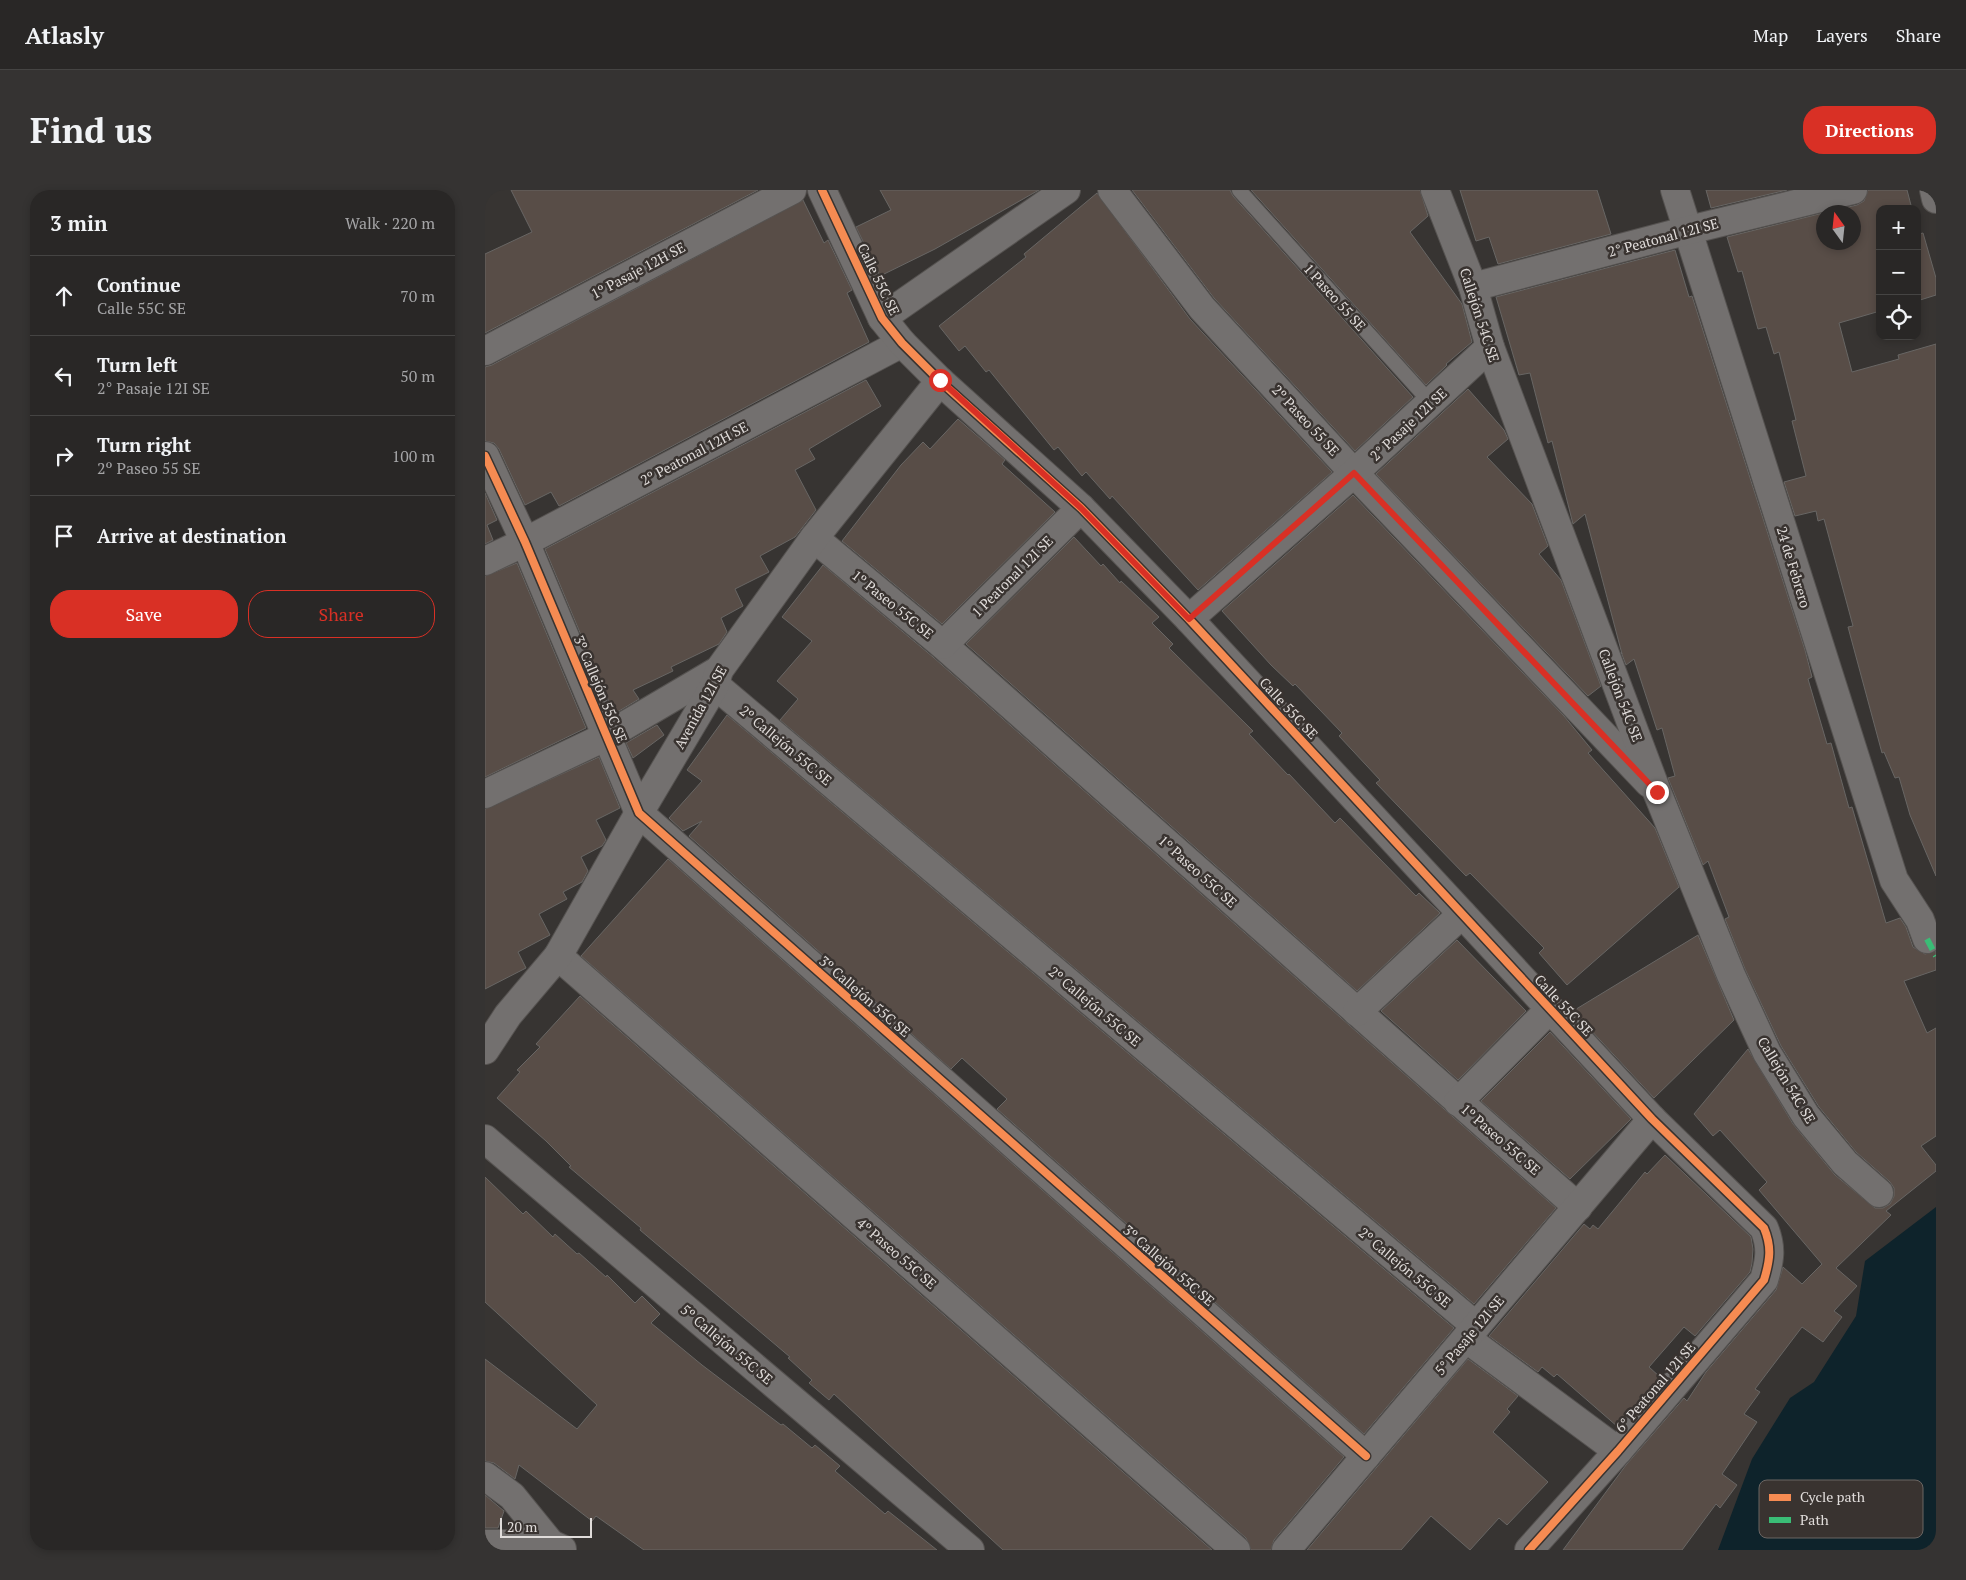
<!DOCTYPE html>
<meta charset="utf-8">
<style>
body{margin:0;font-family:"PT Serif",serif;background:#353332;color:#f1f3f6}
.controls{position:absolute;right:15px;top:15px;display:grid;overflow:hidden;border-radius:10px;box-shadow:0 2px 8px #0003}
.controls button{width:45px;height:45px;display:grid;place-items:center;padding:0;border:0;border-bottom:1px solid #454443;background:#292726;color:#f1f3f6;font:25px sans-serif}
.compass{position:absolute;left:1331px;top:15px;width:45px;height:45px;border-radius:50%;background:#292726;box-shadow:0 2px 8px #0003;rotate:345deg}
.scale{position:absolute;left:15px;bottom:12px;width:92px;box-sizing:border-box;padding-left:5px;border:2px solid #e0dcda;border-top:0;font-size:14px;line-height:18px;white-space:nowrap;color:#e0dcda;-webkit-text-stroke:4px #393330;paint-order:stroke}
.stop{position:absolute;width:15px;height:15px;margin:-11px;border:4px solid #d93025;border-radius:50%;background:#fff}
.stop.end{background:#d93025;border-color:#fff;box-shadow:0 1px 5px #0008}
.list{margin:0;padding:0;list-style:none}
h2{display:flex;justify-content:space-between;align-items:center;height:65px;margin:0;padding:0 20px;font-size:21px}
h2 small{font-size:16px;font-weight:400;color:#a5a5a7}
.list li{display:grid;grid-template-columns:32px 1fr auto;gap:15px;align-items:center;box-sizing:border-box;height:80px;padding:0 20px;border-top:1px solid #454443}
.list b{display:block;font-size:19px;white-space:nowrap}
.list p{margin:0;font-size:16px;white-space:nowrap;color:#a5a5a7}
.list em{font-size:16px;font-style:normal;color:#a5a5a7}
.actions{display:flex;gap:10px;padding:15px 20px}
.actions a{flex:1;padding:11px 0;border:1px solid #d93025;border-radius:20px;text-align:center;font-size:18px;color:#d93025}
.actions .main{background:#d93025;color:#fff}
.icon{flex:none;width:28px;height:28px;fill:none;stroke:currentColor;stroke-width:2;stroke-linecap:round;stroke-linejoin:round}
.map{position:relative;flex:none;width:1451px;height:1360px;overflow:hidden;border-radius:20px}
header{display:flex;align-items:center;gap:30px;box-sizing:border-box;height:70px;padding:0 25px;background:#292726;border-bottom:1px solid #454443}
header strong{font-size:24px}
nav{display:flex;gap:28px;margin-inline-start:auto;font-size:18px}
.intro{display:flex;align-items:center;justify-content:space-between;box-sizing:border-box;height:120px;padding:0 30px}
h1{margin:0;font-size:35px}
.button{padding:12px 22px;border-radius:20px;background:#d93025;color:#fff;font-size:18px;font-weight:700}
main{display:flex;gap:30px;padding:0 30px}
aside{flex:1;background:#292726;border-radius:20px;box-shadow:0 2px 8px #0003}
.map>svg:first-child{display:block}
.water{fill:#0e232b}
.building{fill:#584d47;stroke:#686664}
.lines{fill:none;stroke-linecap:round;stroke-linejoin:round}
.service-casing{stroke:#555250;stroke-width:16}
.minor-casing{stroke:#555250;stroke-width:30}
.tertiary-casing{stroke:#555250;stroke-width:30}
.service{stroke:#73706f;stroke-width:14}
.minor{stroke:#73706f;stroke-width:28}
.tertiary{stroke:#73706f;stroke-width:28}
.quiet{stroke:#3abd76;stroke-width:6;stroke-dasharray:12 6;stroke-linecap:butt}
.cycleway-casing{stroke:#393330;stroke-width:11}
.cycleway{stroke:#f68b52;stroke-width:8}
.route{stroke:#d93025;stroke-width:6}
.labels{text-anchor:middle;dominant-baseline:central;stroke-width:5;stroke-linejoin:round;paint-order:stroke}
.street-label{font-size:14px;fill:#e0dcda;stroke:#393330}
.key{fill:#393330;stroke:#6b6663;stroke-width:1}
.key-label{font-size:14px;fill:#e0dcda}
</style>
<header>
<strong>Atlasly</strong>
<nav><a>Map</a><a>Layers</a><a>Share</a></nav>
</header>
<div class="intro"><h1>Find us</h1><a class="button">Directions</a></div>
<main>
<aside>
<h2>3 min<small>Walk · 220 m</small></h2>
<ul class="list">
<li><svg class="icon" aria-label="ahead" viewBox="0 0 24 24"><path d="M12 20V5M6 11l6-6 6 6"/></svg><div><b>Continue</b><p>Calle 55C SE</p></div><em>70 m</em></li>
<li><svg class="icon" aria-label="left" viewBox="0 0 24 24"><path d="M17 20v-9H6M10 6l-5 5 5 5"/></svg><div><b>Turn left</b><p>2° Pasaje 12I SE</p></div><em>50 m</em></li>
<li><svg class="icon" aria-label="right" viewBox="0 0 24 24"><path d="M7 20v-9h11M14 6l5 5-5 5"/></svg><div><b>Turn right</b><p>2º Paseo 55 SE</p></div><em>100 m</em></li>
<li><svg class="icon" aria-label="arrive" viewBox="0 0 24 24"><path d="M6 21V4h12l-3 4 3 4H6"/></svg><div><b>Arrive at destination</b></div></li>
</ul>
<div class="actions"><a class="main">Save</a><a>Share</a></div>
</aside>
<div class="map">
<svg width="1451" height="1360" viewBox="0 0 1451 1360">
<rect width="100%" height="100%" fill="#373432"/>
<!-- water -->
<path class="water" d="M1451 1017V1360H1233L1267 1269 1305 1208 1329 1192 1371 1126 1380 1071Z"/>
<!-- building -->
<g class="building">
<path d="M26 0H273L0 143V64L47 42Z"/>
<path d="M395 0H554L450 59 395 86 371 37 406 20Z"/>
<path d="M647 0H745L748 6 928 207 870 261 729 108Z"/>
<path d="M766 0H935L943 26 925 42 977 114 987 152 961 174 962 175 941 195Z"/>
<path d="M975 0H1112L1126 44 1013 74 1004 47 991 51Z"/>
<path d="M1221 0H1302L1226 18Z"/>
<path d="M1383 0H1422L1427 19H1395V121L1354 133 1367 182 1414 169 1413 165 1451 154V686L1425 625 1414 587 1410 588 1399 562 1397 563 1363 437 1368 436 1339 329 1333 331 1331 321 1310 326 1299 292 1321 286 1307 231 1311 230 1294 162 1289 164 1281 137 1273 139 1257 81 1253 82 1242 47 1338 23V52H1368V22H1342L1372 15 1379 11Z"/>
<path d="M612 3 705 129 847 282 713 400 627 306 625 309 601 282 597 286 573 257 569 260 504 180 501 182 480 156 474 161 454 136 541 67 539 64Z"/>
<path d="M318 10 339 53 343 50 367 100 362 103 384 152 74 316 66 302 40 315 14 259 9 253 0 251V177L7 175Z"/>
<path d="M1432 38 1434 44 1438 43 1451 88V105L1432 111Z"/>
<path d="M1190 60 1204 107 1207 106 1320 460 1327 487 1323 489 1342 554 1346 553 1364 618 1367 617 1401 733 1415 728 1421 737 1428 757 1440 764 1451 761V780L1419 791 1442 843 1451 838V946L1436 956 1451 975V981L1401 1021 1406 1025 1351 1078 1372 1096 1349 1121 1357 1127 1338 1152 1317 1137 1270 1199 1275 1202 1259 1224 1272 1232 1237 1284 1252 1295 1235 1318 1231 1314 1197 1360H1078L1141 1275 1199 1208 1202 1211 1221 1182 1291 1100 1298 1077 1317 1094 1337 1074 1274 1000 1282 992 1235 940 1228 946 1209 924 1263 859 1308 934 1350 985 1390 1018H1398L1405 1014 1409 1006V998L1405 992 1371 962 1334 917 1296 856 1260 779 1240 729 1244 727 1223 671 1218 675 1183 588 1190 586 1177 538 1172 540 1149 469 1141 475 1136 462 1137 464 1100 324 1088 334 1067 251 1063 253 1045 183 1034 185 1011 107Z"/>
<path d="M381 190 396 216 324 259 330 269 310 280 331 320 310 347 275 366 284 382 250 399 258 416 236 428 242 442 234 454 186 477 188 481 148 500 154 509 129 524 60 359Z"/>
<path d="M983 199 1019 240 1023 249 1002 267 1047 314 1063 356 1054 364 1076 390 1116 496 1103 506 891 284Z"/>
<path d="M473 229 520 270 517 274 570 322 457 434 357 351 416 275 438 252 445 259Z"/>
<path d="M0 303 12 330 2 335 8 350 0 354Z"/>
<path d="M868 305 1079 526 1107 560 1103 563 1170 638 1194 697 1082 795 1054 763 1059 758 985 683 981 686 914 617 891 593 895 590 854 546 857 543 810 494 808 496 786 475 737 421Z"/>
<path d="M589 347 616 376 618 374 635 393 636 391 674 427 667 433 688 454 684 458 768 541 764 544 803 585 804 584 850 633 855 628 931 706 934 703 955 723 872 801 481 454Z"/>
<path d="M32 373 101 538 0 587V386Z"/>
<path d="M338 375 448 467 1071 1018 989 1114 295 530 313 509 292 491 327 451 297 427Z"/>
<path d="M242 525 969 1138 879 1244 512 919 522 909 477 868 466 879 204 646 217 631 198 641 184 628 217 591 202 580Z"/>
<path d="M172 535 179 545 148 568 141 553Z"/>
<path d="M114 567 135 618 111 630 121 650 117 656 96 667 103 681 97 692 78 702 82 709 54 724 65 745 33 762 41 778 0 799V619Z"/>
<path d="M183 669 859 1267 789 1350 786 1360H766L761 1348 96 766Z"/>
<path d="M1213 745 1249 830 1169 908 1088 821Z"/>
<path d="M972 750 1041 821 973 890 896 821Z"/>
<path d="M95 806 727 1360H518L349 1204 344 1210 324 1193 327 1190 303 1168 305 1167 155 1040 156 1038 84 977 86 976 61 951 12 908 35 882 32 880 55 857 51 854Z"/>
<path d="M1065 842 1146 929 1085 989 996 911Z"/>
<path d="M1180 965 1266 1047 1268 1059 1267 1073 1265 1082 1210 1146 1199 1137 1164 1177 1175 1187 1133 1237 1072 1184 1069 1187 1057 1177 1053 1182 1004 1146 1099 1034 1105 1039 1108 1035 1113 1039 1160 982 1162 984Z"/>
<path d="M0 987 38 1024 41 1021 68 1047 70 1044 92 1064 94 1063 121 1087 122 1085 150 1113 157 1106 175 1124 166 1133 217 1175 296 1235 298 1234 327 1258 330 1255 355 1276 350 1281 400 1324 403 1321 452 1360H159L111 1326 107 1331 34 1275 30 1289 9 1273 0 1271V1169L92 1239 112 1215 0 1112Z"/>
<path d="M983 1169 1033 1206 1022 1219 1025 1222 1008 1242 1063 1292 1022 1335 1014 1328 985 1360 946 1326 916 1360H822Z"/>
<path d="M0 1305 19 1321 13 1338H0Z"/>
</g>
<g class="lines">
<!-- service casing -->
<g class="service-casing">
<path id="service" d="M754 0 946 213"/>
</g>
<!-- minor casing -->
<g class="minor-casing">
<g id="minor">
<path d="M627 0 717 118 869 283 1164 593"/>
<path d="M950 0 988 97 1005 157 1172 602 1246 785 1282 863 1321 926 1360 973 1394 1003"/>
<path d="M1190 0 1409 690 1435 730 1442 749"/>
<path d="M1449 0 1451 9"/>
<path d="M988 97 1204 40 1368 0"/>
<path d="M397 128 581 0"/>
<path d="M0 161 307 0"/>
<path d="M455 191 596 318 704 429 1167 929 1279 1038C1287 1057 1285 1070 1279 1090L1133 1261 1044 1360"/>
<path d="M0 266 40 352 154 623 881 1266"/>
<path d="M329 348 458 455 1093 1017"/>
<path d="M0 371 40 352 417 153"/>
<path d="M704 429 869 283 1005 157"/>
<path d="M458 455 596 318"/>
<path d="M230 495 991 1136"/>
<path d="M0 604 122 546 234 480"/>
<path d="M73 766 751 1360"/>
<path d="M872 822 977 724"/>
<path d="M973 912 1065 819"/>
<path d="M0 949 485 1360"/>
<path d="M982 1149 1133 1261"/>
<path d="M0 1286 27 1306 66 1354"/>
<path d="M0 1354H66L77 1359"/>
<path d="M801 1360 1167 929"/>
</g>
</g>
<!-- tertiary casing -->
<g class="tertiary-casing">
<path id="tertiary" d="M0 860 23 825 73 766 154 623 230 495 234 480 329 348 455 191 417 153 397 128 337 0"/>
</g>
<!-- service -->
<use href="#service" class="service"/>
<!-- minor -->
<use href="#minor" class="minor"/>
<!-- tertiary -->
<use href="#tertiary" class="tertiary"/>
<!-- quiet -->
<path class="quiet" d="M1442 749 1451 766"/>
<!-- cycleway casing -->
<g class="cycleway-casing">
<g id="cycleway">
<path d="M337 0 397 128 417 153 455 191 596 318 704 429 1167 929 1279 1038C1287 1057 1285 1070 1279 1090L1133 1261 1044 1360"/>
<path d="M0 266 40 352 154 623 881 1266"/>
</g>
</g>
<!-- cycleway -->
<use href="#cycleway" class="cycleway"/>
</g>
<g class="lines">
<!-- route -->
<path class="route" d="M455 190 596 318 704 429 869 283 1172 602"/>
</g>
<g class="labels">
<!-- street labels -->
<g class="street-label">
<text transform="translate(1178 47) rotate(-15)">2° Peatonal 12I SE</text>
<text transform="translate(153 80) rotate(-28)">1º Pasaje 12H SE</text>
<text transform="translate(394 89) rotate(64)">Calle 55C SE</text>
<text transform="translate(850 107) rotate(48)">1 Paseo 55 SE</text>
<text transform="translate(995 125) rotate(72)">Callejón 54C SE</text>
<text transform="translate(821 230) rotate(47)">2º Paseo 55 SE</text>
<text transform="translate(923 234) rotate(-43)">2° Pasaje 12I SE</text>
<text transform="translate(209 263) rotate(-28)">2º Peatonal 12H SE</text>
<text transform="translate(1309 377) rotate(73)">24 de Febrero</text>
<text transform="translate(527 386) rotate(-45)">1 Peatonal 12I SE</text>
<text transform="translate(408 414) rotate(39)">1º Paseo 55C SE</text>
<text transform="translate(116 499) rotate(67)">3º Callejón 55C SE</text>
<text transform="translate(1136 505) rotate(69)">Callejón 54C SE</text>
<text transform="translate(215 517) rotate(-61)">Avenida 12I SE</text>
<text transform="translate(804 518) rotate(47)">Calle 55C SE</text>
<text transform="translate(301 555) rotate(40)">2º Callejón 55C SE</text>
<text transform="translate(713 681) rotate(42)">1º Paseo 55C SE</text>
<text transform="translate(380 806) rotate(41)">3º Callejón 55C SE</text>
<text transform="translate(1079 815) rotate(47)">Calle 55C SE</text>
<text transform="translate(610 816) rotate(40)">2º Callejón 55C SE</text>
<text transform="translate(1302 890) rotate(59)">Callejón 54C SE</text>
<text transform="translate(1016 949) rotate(41)">1º Paseo 55C SE</text>
<text transform="translate(412 1063) rotate(41)">4º Paseo 55C SE</text>
<text transform="translate(684 1075) rotate(41)">3º Callejón 55C SE</text>
<text transform="translate(920 1077) rotate(40)">2º Callejón 55C SE</text>
<text transform="translate(984 1145) rotate(-50)">5° Pasaje 12I SE</text>
<text transform="translate(242 1154) rotate(40)">5º Callejón 55C SE</text>
<text transform="translate(1170 1197) rotate(-49)">6° Peatonal 12I SE</text>
</g>
</g>
<!-- legend -->
<rect x="1274" y="1290" width="164" height="58" rx="8" class="key"/>
<rect x="1284" y="1304" width="22" height="7" fill="#f68b52"/>
<rect x="1284" y="1327" width="22" height="6" fill="#3abd76"/>
<g class="key-label">
<text x="1315" y="1312">Cycle path</text>
<text x="1315" y="1335">Path</text>
</g>
</svg>
<div class="controls">
<button>+</button>
<button>−</button>
<button><svg class="icon" aria-label="locate" viewBox="0 0 24 24"><circle cx="12" cy="12" r="6"/><path d="M12 2v4M12 18v4M2 12h4M18 12h4"/></svg></button>
</div>
<svg class="compass" viewBox="-18 -18 36 36"><path d="M0-13l5 13h-10z" fill="#e53935"/><path d="M0 13l5-13h-10z" fill="#a5a5a7"/></svg>
<div class="scale">20 m</div>
<div class="stop" style="left:455px;top:190px"></div>
<div class="stop end" style="left:1172px;top:602px"></div>
</div>
</main>
